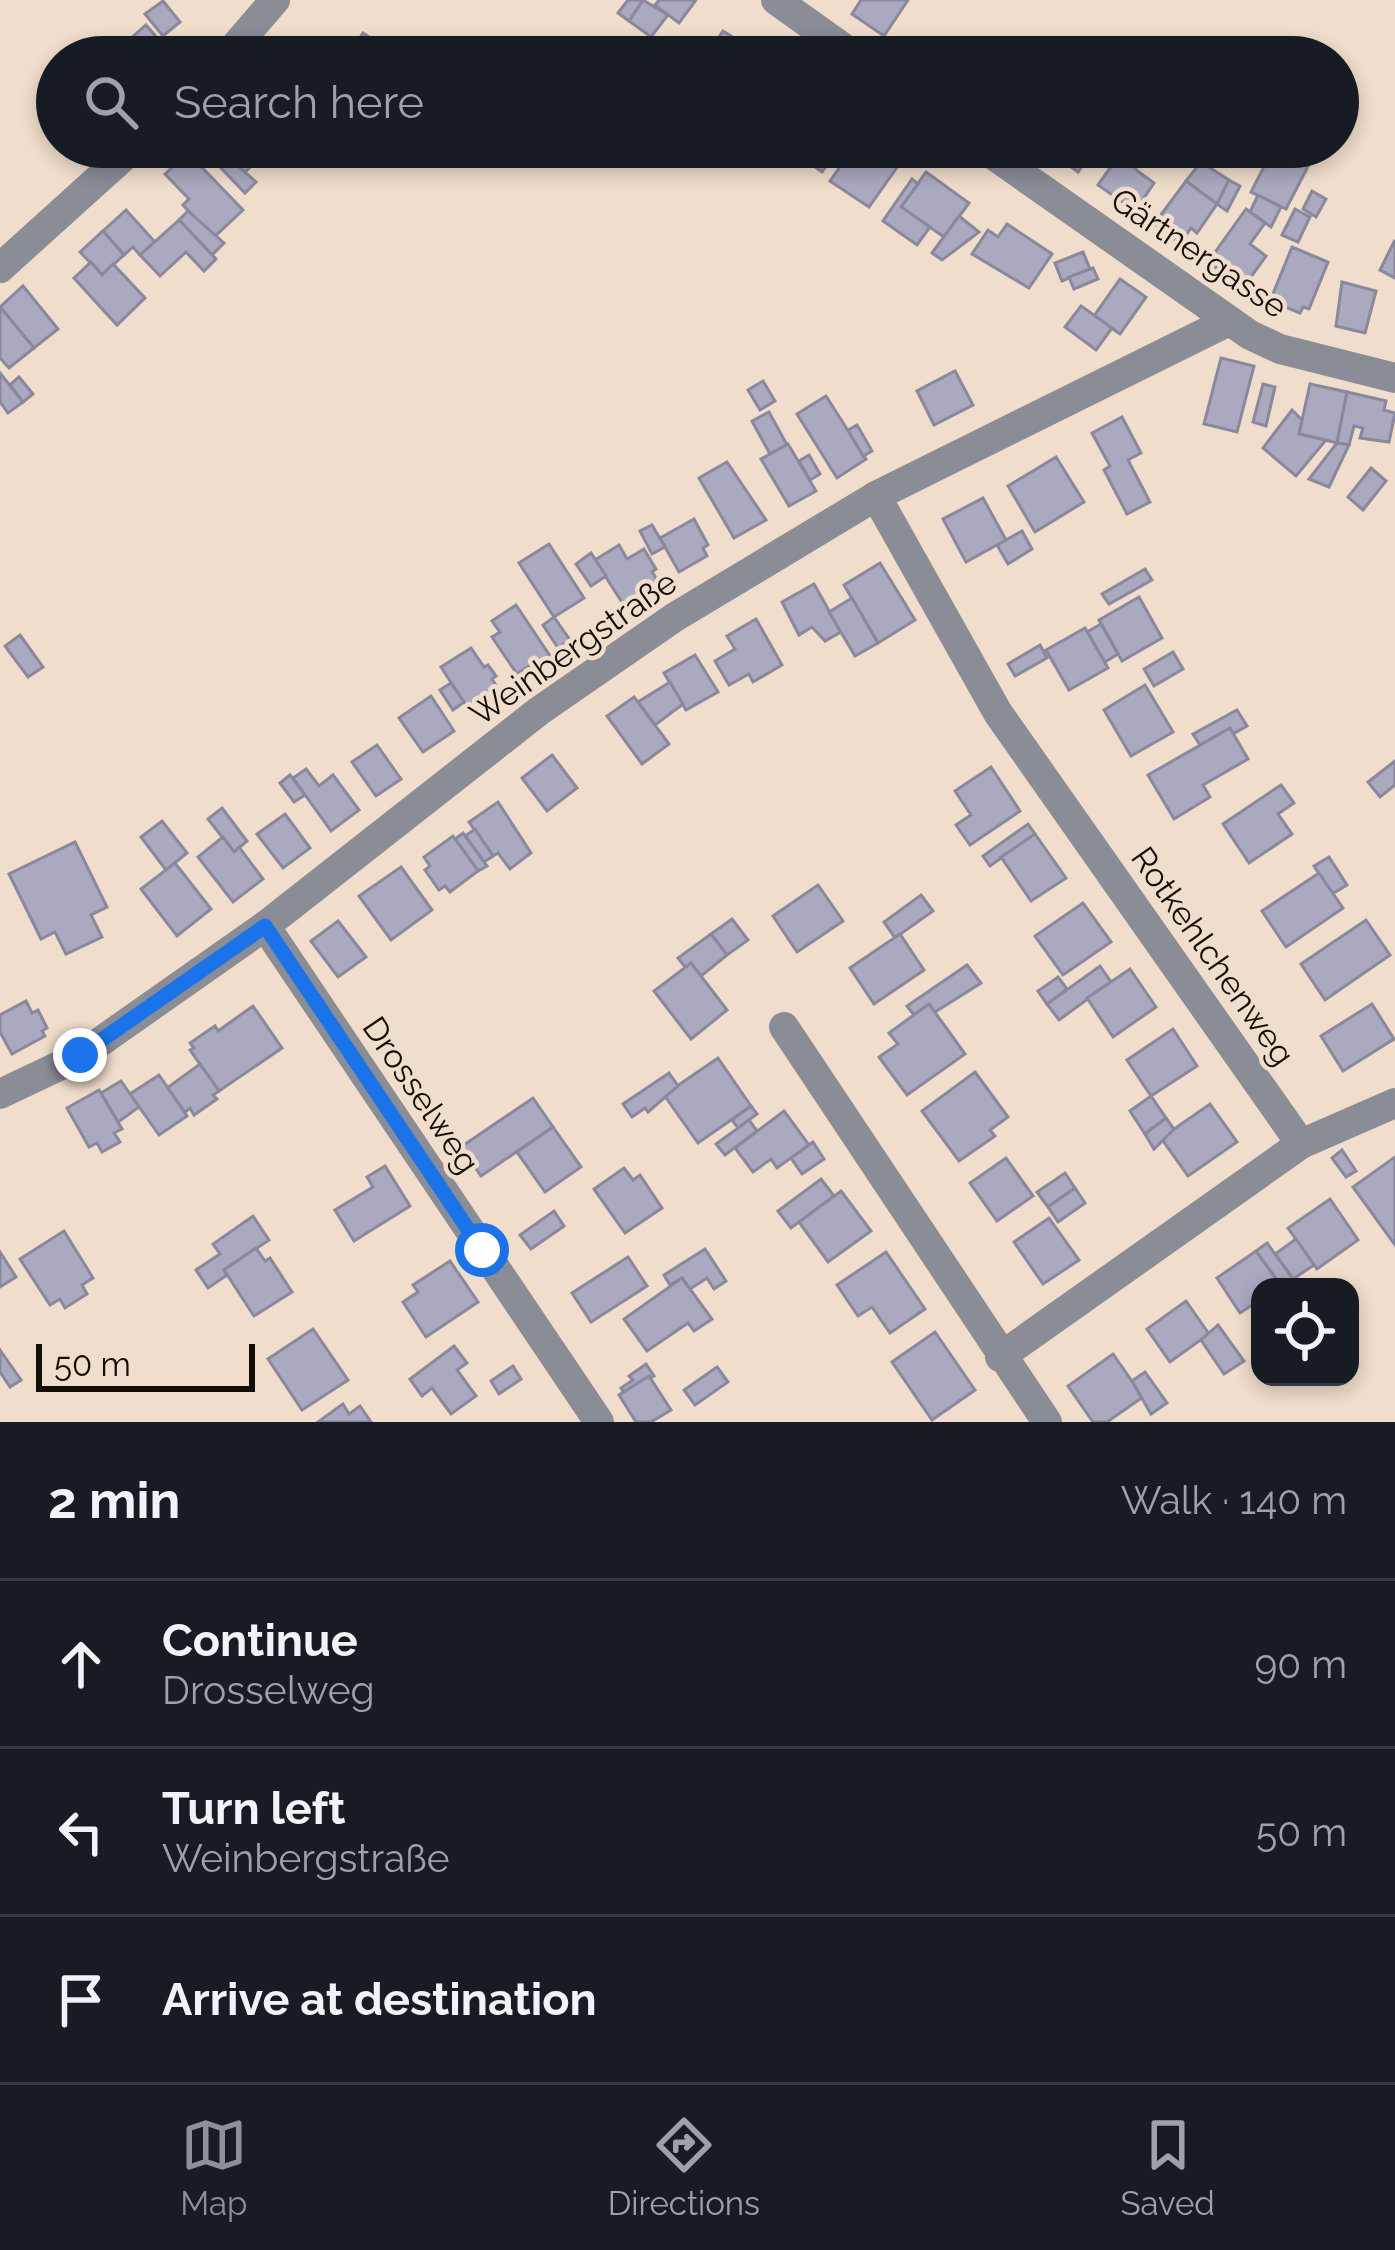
<!DOCTYPE html>
<meta charset="utf-8">
<style>
body{margin:0;font-family:Raleway,sans-serif;background:#242831;color:#f1f3f6}
.controls{position:absolute;right:36px;bottom:36px;display:grid;overflow:hidden;border-radius:24px;box-shadow:0 6px 18px #0003}
.controls button{width:108px;height:108px;display:grid;place-items:center;padding:0;border:0;border-bottom:3px solid #363941;background:#171b24;color:#f1f3f6;font:60px sans-serif}
.scale{position:absolute;left:36px;bottom:30px;width:219px;box-sizing:border-box;padding-left:12px;border:6px solid #140e08;border-top:0;font-size:33px;line-height:42px;white-space:nowrap;color:#140e08;-webkit-text-stroke:9px #f0ddcb;paint-order:stroke}
.stop{position:absolute;width:36px;height:36px;margin:-27px;border:9px solid #1a73e8;border-radius:50%;background:#fff}
.stop.end{background:#1a73e8;border-color:#fff;box-shadow:0 3px 12px #0008}
.list{margin:0;padding:0;list-style:none}
h2{display:flex;justify-content:space-between;align-items:center;height:156px;margin:0;padding:0 48px;font-size:51px}
h2 small{font-size:39px;font-weight:400;color:#9ea1a6}
.list li{display:grid;grid-template-columns:78px 1fr auto;gap:36px;align-items:center;box-sizing:border-box;height:168px;padding:0 48px;border-top:3px solid #363941}
.list b{display:block;font-size:45px;white-space:nowrap}
.list p{margin:0;font-size:39px;white-space:nowrap;color:#9ea1a6}
.list em{font-size:39px;font-style:normal;color:#9ea1a6}
.icon{flex:none;width:66px;height:66px;fill:none;stroke:currentColor;stroke-width:2;stroke-linecap:round;stroke-linejoin:round}
.map{position:relative;flex:none;width:1395px;height:1422px;overflow:hidden}
.search{position:absolute;background:#171b24;box-shadow:0 6px 18px #0003;left:36px;right:36px;top:36px;height:132px;display:flex;align-items:center;gap:30px;box-sizing:border-box;padding:0 42px;border-radius:66px;color:#9ea1a6;font-size:45px}
.sheet{height:660px;background:#171b24}
nav{display:flex;justify-content:space-around;align-items:center;box-sizing:border-box;height:168px;border-top:3px solid #363941;background:#171b24;font-size:33px;color:#9ea1a6}
nav a{display:grid;justify-items:center;gap:6px}
nav .on{color:#8c9099}
.map>svg:first-child{display:block}
.building{fill:#aaa9bf;stroke:#8a889d;stroke-width:3}
.lines{fill:none;stroke-linecap:round;stroke-linejoin:round}
.minor{stroke:#8a8c96;stroke-width:30}
.route{stroke:#1a73e8;stroke-width:15}
.labels{text-anchor:middle;dominant-baseline:central;stroke-width:9;stroke-linejoin:round;paint-order:stroke}
.street-label{font-size:33px;fill:#140e08;stroke:#f0ddcb}
</style>
<div class="map">
<svg width="1395" height="1422" viewBox="0 0 1395 1422">
<rect width="100%" height="100%" fill="#f0ddcb"/>
<!-- building -->
<g class="building">
<path d="M643 0 668 15 651 37 629 21Z"/>
<path d="M643 0 629 21 618 13 628 0Z"/>
<path d="M659 0H696L679 23 655 5Z"/>
<path d="M861 0H908L884 36 852 14Z"/>
<path d="M163 1 180 22 163 36 145 14Z"/>
<path d="M146 25 174 57H110Z"/>
<path d="M723 31 763 56 705 57Z"/>
<path d="M363 33 373 40 362 57H347Z"/>
<path d="M224 147H251L261 157 244 173 225 154 228 151Z"/>
<path d="M798 147H840L822 172 794 152Z"/>
<path d="M854 147H878L898 166 869 207 830 181Z"/>
<path d="M1044 147H1095L1078 172Z"/>
<path d="M1140 147 1147 152 1135 169 1154 183 1135 211 1098 185 1125 147Z"/>
<path d="M1314 147 1317 149 1286 209 1251 192 1274 147Z"/>
<path d="M188 153 243 210 213 238 183 205 189 199 165 174Z"/>
<path d="M230 159 256 182 245 193 221 168Z"/>
<path d="M1201 162 1229 180 1217 204 1186 181Z"/>
<path d="M926 172 969 203 944 237 901 207Z"/>
<path d="M912 179 918 184 901 207 930 227 917 245 883 221Z"/>
<path d="M1229 180 1240 186 1227 211 1217 204Z"/>
<path d="M1186 181 1217 204 1197 233 1191 228 1180 244 1154 224Z"/>
<path d="M1312 191 1326 199 1316 217 1303 209Z"/>
<path d="M1258 195 1281 207 1271 227 1250 212Z"/>
<path d="M1246 209 1265 223 1250 244 1266 256 1243 288 1208 262Z"/>
<path d="M1295 209 1310 217 1298 242 1282 235Z"/>
<path d="M126 210 155 242 140 255 133 247 124 255 103 231Z"/>
<path d="M188 211 224 243 212 255 179 220Z"/>
<path d="M959 216 979 232 942 260 932 253Z"/>
<path d="M179 220 216 259 204 271 186 252 160 276 140 255Z"/>
<path d="M1007 224 1052 254 1029 288 972 254 988 230 998 237Z"/>
<path d="M103 231 124 255 102 275 80 252Z"/>
<path d="M1395 240V278L1380 270Z"/>
<path d="M1292 247 1328 262 1309 309 1303 307 1300 313 1270 301Z"/>
<path d="M1083 252 1090 269 1062 281 1055 263Z"/>
<path d="M91 262 102 275 113 264 145 298 117 325 74 278Z"/>
<path d="M1093 268 1098 279 1074 289 1069 277Z"/>
<path d="M1120 279 1146 297 1120 334 1094 316Z"/>
<path d="M1342 282 1376 291 1365 333 1336 326Z"/>
<path d="M23 286 58 329 34 348 0 307Z"/>
<path d="M1081 306 1112 328 1096 350 1065 327Z"/>
<path d="M0 307 34 348 9 368 0 358Z"/>
<path d="M1221 358 1254 366 1237 432 1204 424Z"/>
<path d="M955 371 973 405 934 425 917 391Z"/>
<path d="M0 373 23 402 8 413 0 402Z"/>
<path d="M19 377 33 394 23 402 10 385Z"/>
<path d="M763 381 775 401 760 410 748 390Z"/>
<path d="M1263 384 1275 387 1266 426 1253 422Z"/>
<path d="M1310 384 1347 392 1337 443 1299 434Z"/>
<path d="M1347 392 1386 401 1384 410 1395 413 1389 442 1360 438 1363 428 1354 426 1349 445 1337 443Z"/>
<path d="M826 396 866 459 837 478 797 414Z"/>
<path d="M1292 410 1302 420 1299 434 1326 440 1296 476 1263 448Z"/>
<path d="M769 412 787 445 770 454 752 421Z"/>
<path d="M1122 417 1141 453 1128 460 1150 502 1127 514 1104 470 1110 466 1092 433Z"/>
<path d="M857 425 872 451 863 456 848 430Z"/>
<path d="M1337 443 1349 445 1329 487 1309 479Z"/>
<path d="M788 444 816 491 789 506 761 459Z"/>
<path d="M809 455 820 474 810 480 799 461Z"/>
<path d="M1056 457 1084 502 1035 532 1008 486Z"/>
<path d="M727 462 766 520 734 538 699 478Z"/>
<path d="M1371 468 1386 481 1363 510 1348 497Z"/>
<path d="M983 498 1006 540 966 562 943 519Z"/>
<path d="M694 519 708 545 703 548 707 556 679 572 660 538Z"/>
<path d="M652 525 665 547 652 554 640 531Z"/>
<path d="M1022 531 1032 549 1008 564 997 545Z"/>
<path d="M549 544 584 598 554 617 519 563Z"/>
<path d="M619 545 627 559 644 549 656 569 652 572 659 582 623 604 595 560Z"/>
<path d="M591 553 606 576 591 586 576 564Z"/>
<path d="M880 563 915 620 878 643 844 585Z"/>
<path d="M1145 569 1152 580 1109 604 1102 594Z"/>
<path d="M814 584 841 632 825 641 812 627 799 635 782 602Z"/>
<path d="M1139 597 1162 638 1122 661 1099 620Z"/>
<path d="M852 598 878 643 855 656 829 612Z"/>
<path d="M516 605 552 659 534 672 529 666 517 674 492 637 500 632 492 621Z"/>
<path d="M554 617 570 640 558 648 543 625Z"/>
<path d="M756 619 782 665 753 682 749 674 729 685 715 661 735 649 727 636Z"/>
<path d="M1101 624 1118 654 1105 662 1087 632Z"/>
<path d="M1085 628 1108 668 1069 690 1046 650Z"/>
<path d="M20 635 43 667 28 677 5 646Z"/>
<path d="M1040 645 1047 658 1015 676 1008 664Z"/>
<path d="M471 648 484 667 488 665 496 676 492 679 497 687 467 707 441 667Z"/>
<path d="M1173 652 1183 669 1154 686 1144 669Z"/>
<path d="M695 655 718 692 686 710 664 673Z"/>
<path d="M670 682 683 704 655 725 638 702Z"/>
<path d="M451 683 464 702 453 710 440 690Z"/>
<path d="M1145 685 1173 732 1131 756 1104 710Z"/>
<path d="M431 696 454 731 423 752 399 718Z"/>
<path d="M634 697 669 744 642 764 607 716Z"/>
<path d="M1237 710 1247 726 1233 734 1230 728 1200 745 1193 734Z"/>
<path d="M1230 728 1248 759 1203 785 1210 797 1174 819 1148 775Z"/>
<path d="M377 745 401 779 376 796 352 762Z"/>
<path d="M552 755 577 788 547 811 522 778Z"/>
<path d="M1395 761V785L1380 797 1368 782Z"/>
<path d="M991 767 1020 811 970 845 956 825 971 815 955 791Z"/>
<path d="M306 769 319 786 333 775 359 810 331 831 293 778Z"/>
<path d="M290 775 305 795 294 802 280 783Z"/>
<path d="M1281 785 1294 803 1278 814 1292 834 1249 863 1223 824Z"/>
<path d="M498 802 531 853 510 869 498 853 493 856 469 822Z"/>
<path d="M222 808 247 841 234 852 208 819Z"/>
<path d="M285 814 310 848 283 868 257 834Z"/>
<path d="M162 821 187 853 166 870 141 837Z"/>
<path d="M1028 824 1035 834 990 866 983 856Z"/>
<path d="M475 829 493 856 484 862 465 836Z"/>
<path d="M463 833 487 866 478 871 455 839Z"/>
<path d="M1035 834 1066 878 1031 901 1001 857Z"/>
<path d="M453 836 478 871 450 892 445 886 439 890 425 870 430 866 424 857Z"/>
<path d="M223 837 234 852 239 847 263 879 233 902 198 857Z"/>
<path d="M75 842 107 907 91 915 102 937 66 954 55 932 41 939 9 874Z"/>
<path d="M1329 857 1347 885 1332 894 1314 866Z"/>
<path d="M175 863 211 909 177 936 141 889Z"/>
<path d="M401 867 432 910 391 940 359 896Z"/>
<path d="M1319 873 1343 908 1286 947 1262 911Z"/>
<path d="M818 885 843 921 797 952 773 916Z"/>
<path d="M921 895 933 911 895 938 884 922Z"/>
<path d="M1083 903 1111 942 1063 975 1035 936Z"/>
<path d="M732 919 748 940 727 955 711 934Z"/>
<path d="M1366 920 1390 955 1325 1000 1301 964Z"/>
<path d="M338 921 366 957 338 977 311 941Z"/>
<path d="M711 934 727 955 701 976 691 963 685 967 678 958Z"/>
<path d="M900 934 924 970 874 1004 850 968Z"/>
<path d="M691 963 727 1010 691 1039 654 991Z"/>
<path d="M967 965 981 983 935 1012 929 1004 914 1015 907 1006Z"/>
<path d="M1100 966 1111 982 1059 1020 1047 1004Z"/>
<path d="M1130 969 1156 1007 1113 1037 1087 998Z"/>
<path d="M1058 977 1067 989 1047 1004 1038 991Z"/>
<path d="M26 1001 32 1013 38 1010 47 1028 42 1031 45 1036 12 1054 0 1032V1015Z"/>
<path d="M929 1004 965 1054 907 1095 879 1057 898 1044 889 1033Z"/>
<path d="M1372 1004 1394 1039 1343 1071 1321 1036Z"/>
<path d="M253 1006 282 1048 219 1091 190 1050 194 1048 190 1043 215 1026 218 1031Z"/>
<path d="M1173 1029 1197 1066 1151 1096 1127 1060Z"/>
<path d="M718 1058 751 1106 698 1143 664 1095Z"/>
<path d="M200 1064 219 1091 213 1095 217 1099 194 1115 190 1108 185 1112 167 1088Z"/>
<path d="M975 1072 1008 1117 990 1130 995 1136 959 1161 922 1111Z"/>
<path d="M669 1073 678 1086 648 1112 645 1108 632 1117 623 1104Z"/>
<path d="M159 1075 187 1116 159 1135 130 1094Z"/>
<path d="M121 1081 139 1107 118 1122 101 1093Z"/>
<path d="M99 1090 122 1129 114 1133 120 1142 102 1152 97 1143 89 1147 67 1108Z"/>
<path d="M1151 1096 1166 1118 1145 1134 1130 1111Z"/>
<path d="M533 1098 553 1127 481 1176 461 1147Z"/>
<path d="M1210 1104 1237 1142 1188 1176 1161 1138Z"/>
<path d="M751 1106 757 1114 738 1128 732 1120Z"/>
<path d="M784 1111 809 1145 777 1168 771 1159 753 1172 735 1148Z"/>
<path d="M1166 1118 1174 1129 1154 1149 1145 1134Z"/>
<path d="M749 1120 757 1131 725 1155 716 1144Z"/>
<path d="M553 1127 581 1167 545 1192 517 1152Z"/>
<path d="M813 1142 824 1159 802 1174 791 1158Z"/>
<path d="M1342 1150 1356 1171 1346 1177 1332 1158Z"/>
<path d="M1395 1157V1245L1353 1187Z"/>
<path d="M1006 1158 1033 1196 997 1221 970 1183Z"/>
<path d="M385 1166 410 1206 354 1241 335 1210 373 1187 367 1177Z"/>
<path d="M624 1168 633 1180 640 1175 662 1208 625 1233 594 1189Z"/>
<path d="M1065 1173 1075 1188 1048 1207 1037 1192Z"/>
<path d="M821 1179 834 1196 791 1228 778 1211Z"/>
<path d="M1075 1188 1085 1203 1058 1222 1048 1207Z"/>
<path d="M841 1191 871 1231 828 1262 799 1222Z"/>
<path d="M1330 1199 1358 1240 1317 1269 1288 1228Z"/>
<path d="M554 1211 564 1226 531 1249 520 1235Z"/>
<path d="M253 1216 269 1240 224 1270 227 1275 208 1288 196 1270 220 1254 213 1244Z"/>
<path d="M1049 1218 1079 1260 1043 1284 1014 1242Z"/>
<path d="M64 1231 93 1278 82 1285 87 1294 65 1308 60 1299 50 1305 20 1259Z"/>
<path d="M1296 1239 1314 1265 1293 1279 1275 1254Z"/>
<path d="M1267 1243 1293 1279 1298 1287H1282L1256 1251Z"/>
<path d="M256 1248 265 1261 270 1258 292 1292 254 1316 224 1270Z"/>
<path d="M705 1249 726 1281 714 1289 707 1278 690 1289 682 1278 670 1285 664 1275Z"/>
<path d="M1256 1251 1281 1286 1260 1287V1300L1240 1313 1217 1278Z"/>
<path d="M0 1252 16 1277 0 1287Z"/>
<path d="M886 1252 925 1309 890 1333 872 1307 858 1316 837 1285Z"/>
<path d="M628 1257 647 1286 591 1322 572 1293Z"/>
<path d="M450 1261 478 1302 426 1337 403 1302 418 1292 413 1285Z"/>
<path d="M682 1278 712 1319 694 1331 688 1323 647 1351 624 1319Z"/>
<path d="M1186 1301 1209 1334 1170 1362 1147 1329Z"/>
<path d="M1218 1325 1244 1361 1224 1374 1201 1340Z"/>
<path d="M313 1329 348 1380 302 1410 268 1359Z"/>
<path d="M935 1332 975 1390 932 1420 892 1362Z"/>
<path d="M454 1346 467 1363 457 1370 476 1396 451 1414 432 1388 422 1396 410 1379Z"/>
<path d="M0 1350 21 1380 10 1387 0 1372Z"/>
<path d="M1113 1354 1143 1397 1107 1422H1093L1068 1386Z"/>
<path d="M646 1364 654 1376 624 1393 621 1388 633 1380 629 1376Z"/>
<path d="M513 1366 521 1379 499 1394 491 1381Z"/>
<path d="M717 1367 728 1382 695 1405 684 1390Z"/>
<path d="M1145 1372 1167 1403 1151 1414 1132 1381Z"/>
<path d="M649 1376 671 1410 651 1422H636L619 1395Z"/>
<path d="M343 1404 349 1414 360 1406 371 1422H318Z"/>
</g>
<g class="lines">
<!-- minor -->
<g class="minor">
<path d="M776 0 856 57"/>
<path d="M226 57 275 0"/>
<path d="M982 147 1250 335 1280 349 1395 378"/>
<path d="M0 268 134 147"/>
<path d="M876 496 998 713 1301 1144 1000 1357"/>
<path d="M265 926 599 1422"/>
<path d="M784 1027 1047 1422"/>
<path d="M0 1094 80 1056 265 926 539 711 675 617 876 496 1227 322"/>
<path d="M1301 1144 1395 1103"/>
</g>
</g>
<g class="lines">
<!-- route -->
<path class="route" d="M80 1055 265 926 482 1250"/>
</g>
<g class="labels">
<!-- street labels -->
<g class="street-label">
<text transform="translate(1199 253) rotate(34)">Gärtnergasse</text>
<text transform="translate(573 648) rotate(-35)">Weinbergstraße</text>
<text transform="translate(1213 956) rotate(55)">Rotkehlchenweg</text>
<text transform="translate(421 1095) rotate(56)">Drosselweg</text>
</g>
</g>
</svg>
<div class="controls">
<button><svg class="icon" aria-label="locate" viewBox="0 0 24 24"><circle cx="12" cy="12" r="6"/><path d="M12 2v4M12 18v4M2 12h4M18 12h4"/></svg></button>
</div>
<div class="scale">50 m</div>
<div class="stop" style="left:482px;top:1250px"></div>
<div class="stop end" style="left:80px;top:1055px"></div>
<div class="search"><svg class="icon" aria-label="search" viewBox="0 0 24 24"><circle cx="10" cy="10" r="6"/><path d="M15 15l6 6"/></svg>Search here</div>
</div>
<section class="sheet">
<h2>2 min<small>Walk · 140 m</small></h2>
<ul class="list">
<li><svg class="icon" aria-label="ahead" viewBox="0 0 24 24"><path d="M12 20V5M6 11l6-6 6 6"/></svg><div><b>Continue</b><p>Drosselweg</p></div><em>90 m</em></li>
<li><svg class="icon" aria-label="left" viewBox="0 0 24 24"><path d="M17 20v-9H6M10 6l-5 5 5 5"/></svg><div><b>Turn left</b><p>Weinbergstraße</p></div><em>50 m</em></li>
<li><svg class="icon" aria-label="arrive" viewBox="0 0 24 24"><path d="M6 21V4h12l-3 4 3 4H6"/></svg><div><b>Arrive at destination</b></div></li>
</ul>
</section>
<nav>
<a class="on"><svg class="icon" aria-label="map" viewBox="0 0 24 24"><path d="M3 6l6-2 6 2 6-2v14l-6 2-6-2-6 2zM9 4v14M15 6v14"/></svg>Map</a>
<a><svg class="icon" aria-label="directions" viewBox="0 0 24 24"><path d="M12 3l9 9-9 9-9-9zM9 14v-3h6M13 9l2 2-2 2"/></svg>Directions</a>
<a><svg class="icon" aria-label="saved" viewBox="0 0 24 24"><path d="M7 4h10v16l-5-4-5 4z"/></svg>Saved</a>
</nav>
